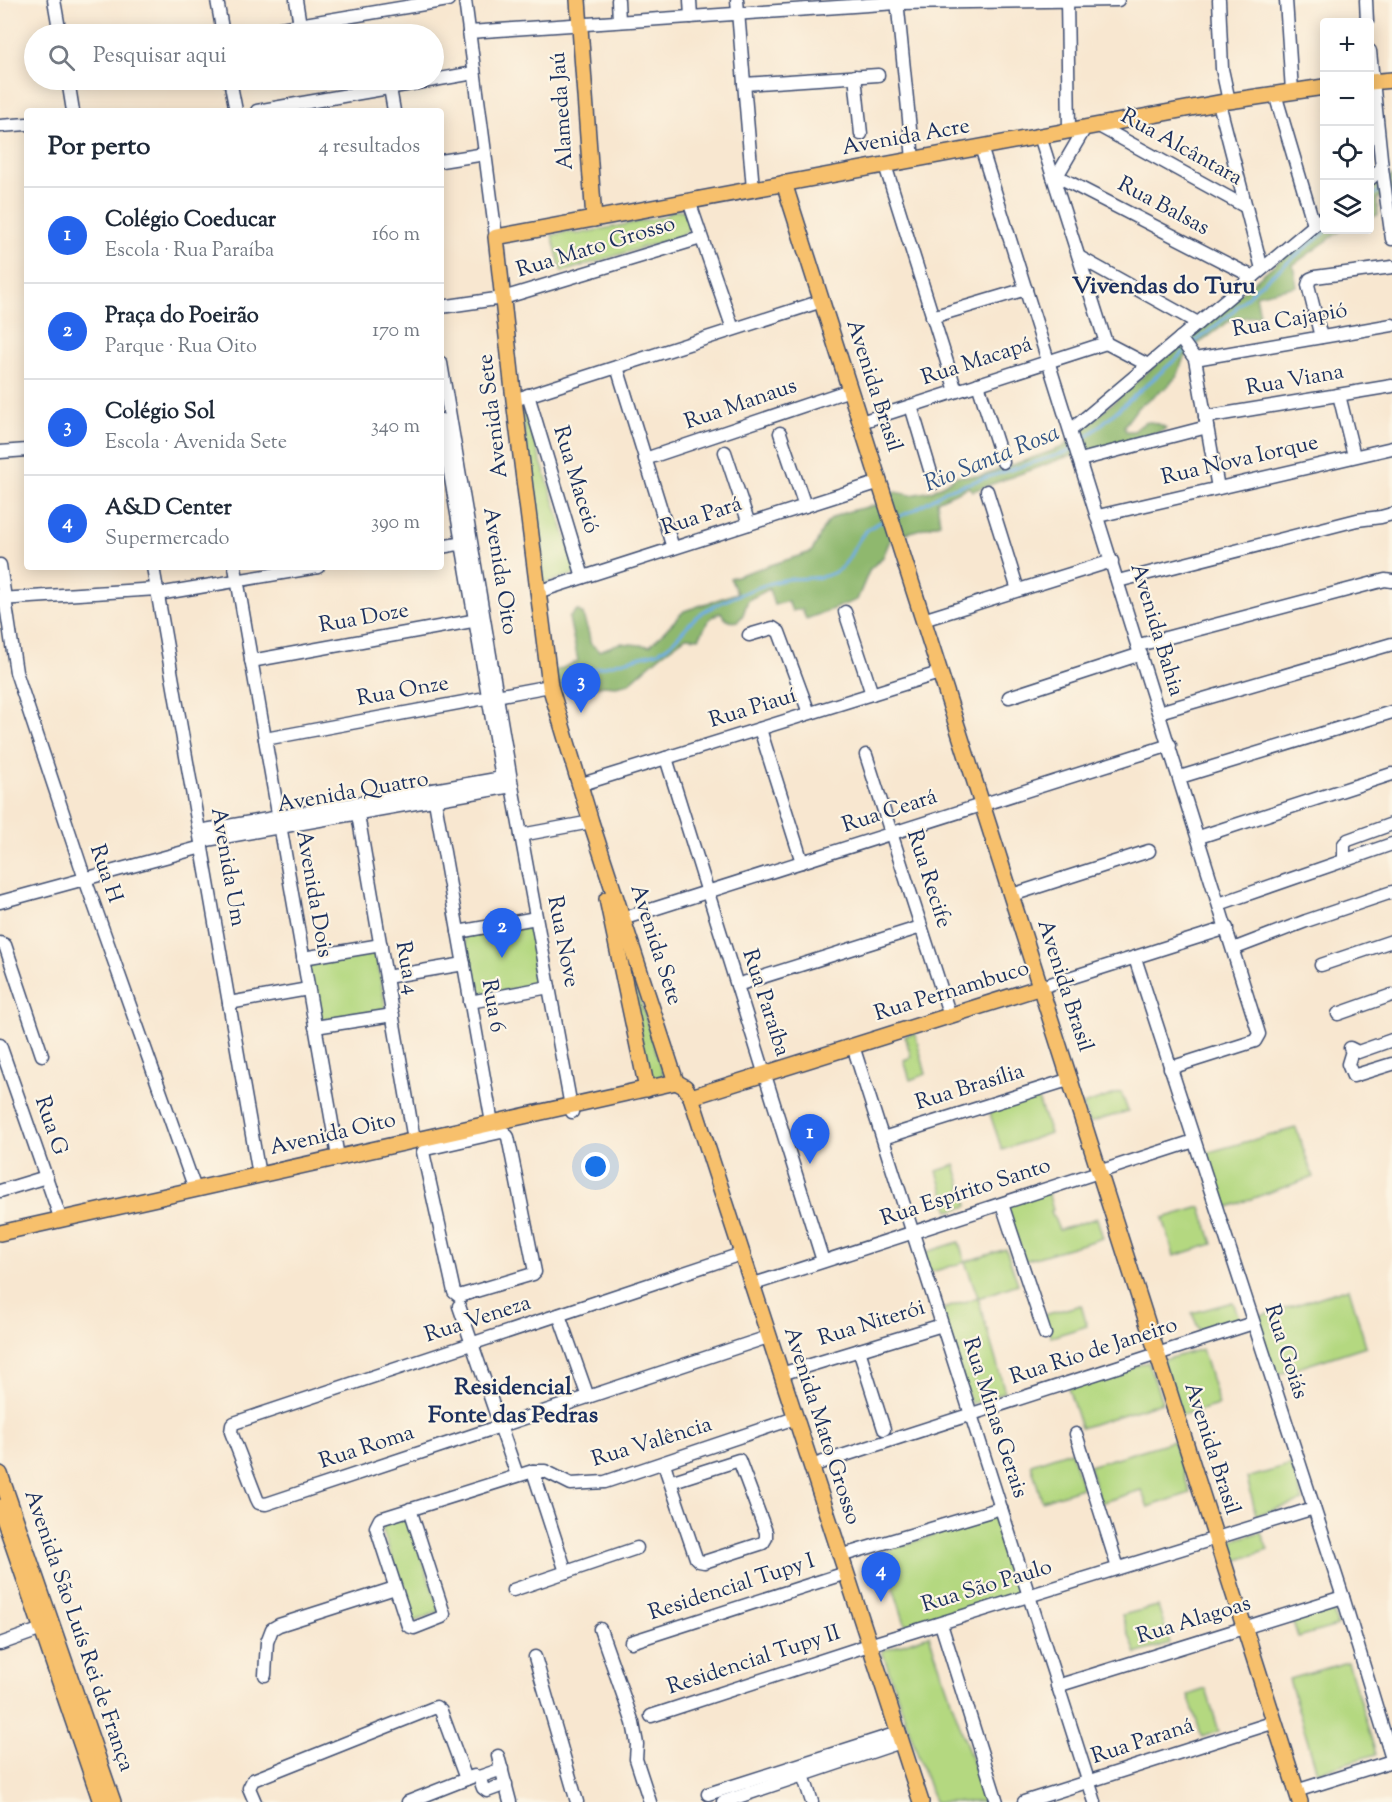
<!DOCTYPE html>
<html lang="pt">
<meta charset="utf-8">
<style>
body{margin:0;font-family:"Sorts Mill Goudy",serif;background:#f2f2f3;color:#1f2937}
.controls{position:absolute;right:18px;top:18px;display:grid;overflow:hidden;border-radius:6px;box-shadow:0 3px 15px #0003}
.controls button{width:54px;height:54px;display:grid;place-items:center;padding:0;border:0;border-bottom:2px solid #e0e1e3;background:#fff;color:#1f2937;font:30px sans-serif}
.you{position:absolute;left:596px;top:1167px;width:21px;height:21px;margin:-15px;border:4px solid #fff;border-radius:50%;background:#1a73e8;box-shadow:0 0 0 9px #1a73e833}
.badge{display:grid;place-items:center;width:39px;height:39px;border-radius:50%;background:#2563eb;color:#fff;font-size:20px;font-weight:700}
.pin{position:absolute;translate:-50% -50px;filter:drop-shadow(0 2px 3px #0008)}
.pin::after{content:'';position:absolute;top:32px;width:21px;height:18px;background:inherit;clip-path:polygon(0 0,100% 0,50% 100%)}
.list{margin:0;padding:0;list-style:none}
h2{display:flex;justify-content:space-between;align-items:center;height:78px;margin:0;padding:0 24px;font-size:26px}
h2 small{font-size:20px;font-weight:400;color:#747a83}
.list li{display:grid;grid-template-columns:39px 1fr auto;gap:18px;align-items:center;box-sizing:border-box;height:96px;padding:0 24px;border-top:2px solid #e0e1e3}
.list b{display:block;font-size:22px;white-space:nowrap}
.list p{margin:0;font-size:20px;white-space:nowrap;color:#747a83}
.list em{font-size:20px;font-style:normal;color:#747a83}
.icon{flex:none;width:33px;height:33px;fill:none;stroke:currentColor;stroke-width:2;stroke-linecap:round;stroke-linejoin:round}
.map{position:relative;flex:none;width:1392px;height:1802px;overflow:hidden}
.search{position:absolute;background:#fff;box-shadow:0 3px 15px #0003;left:24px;top:24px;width:420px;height:66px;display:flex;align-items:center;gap:15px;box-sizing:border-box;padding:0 21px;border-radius:33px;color:#747a83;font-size:22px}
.panel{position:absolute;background:#fff;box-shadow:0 3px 15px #0003;left:24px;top:108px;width:420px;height:462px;border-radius:6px}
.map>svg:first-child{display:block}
.green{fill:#b4d880;stroke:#68846f;stroke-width:1.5}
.forest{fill:#8fb86e;stroke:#557466;stroke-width:1.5}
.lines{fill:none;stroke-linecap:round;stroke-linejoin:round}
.stream{stroke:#6faee2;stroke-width:3}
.minor-casing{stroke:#3c4b6f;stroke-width:15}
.major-casing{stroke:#3c4b6f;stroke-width:18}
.minor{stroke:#fff;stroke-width:12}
.major{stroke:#f7c06c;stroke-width:15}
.labels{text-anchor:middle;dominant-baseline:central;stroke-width:4.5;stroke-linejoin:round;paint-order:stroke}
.street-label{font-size:22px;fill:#1b2f5e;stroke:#fcf5e5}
.neighbourhood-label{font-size:24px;font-weight:bold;fill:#1b2f5e;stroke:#fcf5e5}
.water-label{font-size:24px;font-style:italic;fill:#345586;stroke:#fcf5e5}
</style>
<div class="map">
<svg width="1392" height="1802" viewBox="0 0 1392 1802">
<rect width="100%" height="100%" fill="#fcf5e5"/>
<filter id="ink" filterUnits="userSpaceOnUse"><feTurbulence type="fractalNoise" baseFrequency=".0167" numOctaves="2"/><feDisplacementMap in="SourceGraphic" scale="12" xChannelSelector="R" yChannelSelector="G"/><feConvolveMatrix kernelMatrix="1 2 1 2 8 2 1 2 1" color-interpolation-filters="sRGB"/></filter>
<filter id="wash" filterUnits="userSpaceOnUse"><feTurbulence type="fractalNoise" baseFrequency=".008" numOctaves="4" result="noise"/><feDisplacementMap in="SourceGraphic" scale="24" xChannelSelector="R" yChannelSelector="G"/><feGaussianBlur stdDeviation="1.35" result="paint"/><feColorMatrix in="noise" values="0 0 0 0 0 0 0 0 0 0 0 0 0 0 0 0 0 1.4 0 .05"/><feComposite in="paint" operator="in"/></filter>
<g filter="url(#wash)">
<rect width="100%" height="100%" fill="#f8e7d0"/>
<!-- green -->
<g class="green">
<path d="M680 210 687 212 691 224 687 231 680 236 562 272 552 235 568 232 578 234 663 217 672 211Z"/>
<path d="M521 402 578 573 542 584Z"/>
<path d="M611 906 664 1077 650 1080Z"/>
<path d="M530 920 541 983 473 998 464 934Z"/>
<path d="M375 948 386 1010 318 1021 306 960Z"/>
<path d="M915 1033 926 1074 910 1080 904 1060 911 1057 905 1036Z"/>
<path d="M1121 1092 1128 1111 1089 1123 1083 1105Z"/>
<path d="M1036 1094 1050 1133 1002 1150 989 1111Z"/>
<path d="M1296 1128 1313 1177 1217 1211 1202 1154Z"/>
<path d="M955 1165 968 1206 949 1211 937 1171Z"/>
<path d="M1048 1192 1053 1210 1051 1211 1059 1230 1097 1218 1103 1238 1024 1261 1005 1202Z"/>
<path d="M1201 1207 1213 1244 1174 1256 1163 1218Z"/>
<path d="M959 1242 965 1262 1006 1249 1018 1284 978 1298 1005 1392 971 1404 941 1310 978 1297 965 1262 928 1273 923 1253Z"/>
<path d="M1349 1288 1366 1346 1276 1375 1255 1318Z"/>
<path d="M1233 1302 1240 1320 1199 1330 1192 1313Z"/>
<path d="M1081 1305 1087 1326 1051 1337 1044 1315Z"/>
<path d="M1202 1349 1219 1405 1181 1415 1160 1361Z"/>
<path d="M1148 1362 1162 1402 1081 1428 1068 1388Z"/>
<path d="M1173 1441 1190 1493 1148 1507 1141 1490 1100 1503 1089 1466Z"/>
<path d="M1071 1451 1082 1488 1042 1501 1031 1464Z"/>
<path d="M1292 1465 1303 1501 1256 1515 1247 1478Z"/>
<path d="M407 1515 440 1611 413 1622 381 1525Z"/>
<path d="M994 1516 1019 1595 907 1630 882 1552Z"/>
<path d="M1261 1532 1268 1550 1229 1563 1222 1543Z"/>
<path d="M1158 1606 1170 1643 1136 1654 1122 1615Z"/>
<path d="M1332 1607 1337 1626 1298 1637 1292 1619Z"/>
<path d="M929 1635 986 1802H934L882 1651Z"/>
<path d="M1348 1662 1376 1754 1317 1772 1289 1679Z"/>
<path d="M1206 1689 1219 1731 1202 1737 1188 1695Z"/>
</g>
<!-- forest -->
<g class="forest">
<path d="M1392 175V191L1377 199 1378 215 1370 218V188Z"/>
<path d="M1324 223V230H1342L1293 265 1297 286 1256 295 1260 315 1231 320 1194 347 1183 360 1177 376 1168 386 1138 407 1124 426 1126 431H1134C1145 420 1152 419 1166 428L1162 431 1086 455 1066 457 973 491 968 487 937 501 940 523 891 538 883 557 870 569 857 600 806 619 802 609 792 611 788 601 774 605 769 589 748 600 743 615 738 621C729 623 725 620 721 612 704 620 708 624 699 638L686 637 661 655 629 683 616 686 603 685 573 694 564 691 557 684 551 673 578 661 569 618 577 610 583 614C585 627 590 630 590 643L599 651 620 643 650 646 684 611 737 593 730 578 811 552C818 543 820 531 827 523 839 510 860 510 875 505 882 502 889 496 895 492L911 495 932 491 957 476H981L1063 447 1176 347Z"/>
</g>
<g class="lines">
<!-- stream -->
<g class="stream">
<path d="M1370 197 1381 190"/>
<path d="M1189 347 1229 315 1257 287 1328 230"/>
<path d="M1079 444 1184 352"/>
<path d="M896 518 916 509 947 490 1067 452 1073 448"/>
<path d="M571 675 658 652C683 639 687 617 714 606 735 596 760 585 783 580 799 577 818 581 833 573 858 561 850 530 887 520"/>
</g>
</g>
</g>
<g filter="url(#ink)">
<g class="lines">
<!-- minor casing -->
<g class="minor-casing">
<g id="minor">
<path d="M54 0 60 34"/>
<path d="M217 0 223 34"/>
<path d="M296 0 300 25"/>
<path d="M465 0 496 237"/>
<path d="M618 0 619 21"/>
<path d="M690 0 691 17"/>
<path d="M737 0 753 189"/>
<path d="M897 0 913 159"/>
<path d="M1067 0 1069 130"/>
<path d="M1219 0 1222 69 1229 101"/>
<path d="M1286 0 1292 91"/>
<path d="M1366 0 1367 22"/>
<path d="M469 32 897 3 1118 0"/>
<path d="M245 34 448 0"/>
<path d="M1370 51 1382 168 1392 239"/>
<path d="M855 76 861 134"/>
<path d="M68 80 73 111"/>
<path d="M230 80 236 111"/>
<path d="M744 84 878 75"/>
<path d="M390 88 394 111"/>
<path d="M1275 94 1314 225"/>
<path d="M1219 103 1262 269"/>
<path d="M257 111 474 73"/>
<path d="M1097 125 1246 207"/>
<path d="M0 126 27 124"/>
<path d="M1040 136 1106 343"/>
<path d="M981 147 1259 1034 1255 1041 1170 1068"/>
<path d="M441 161 485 154"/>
<path d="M885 165 956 391"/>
<path d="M1057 176 1085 128"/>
<path d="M1053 177 1057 176 1253 277"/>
<path d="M1370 179 1382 168"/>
<path d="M689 201 733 329"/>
<path d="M1079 257 1198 323"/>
<path d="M441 307 503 298 701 238"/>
<path d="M932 317 1026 289"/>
<path d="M1321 337 1308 285 1310 279 1315 277 1392 267"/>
<path d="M1180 338 1195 359 1218 488"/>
<path d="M1106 343 1148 365"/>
<path d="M1195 359 1392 325"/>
<path d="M441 363 512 786 572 1112"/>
<path d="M617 367 673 548"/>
<path d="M978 384 1003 462"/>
<path d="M528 395 583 577"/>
<path d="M1339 395 1354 456"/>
<path d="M514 400 822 301"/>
<path d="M911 406 934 483"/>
<path d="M1205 417 1392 386"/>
<path d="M441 420 502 778"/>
<path d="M861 422 1106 343"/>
<path d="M1071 430 1324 217"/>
<path d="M780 433 805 506"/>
<path d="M0 452 27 450"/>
<path d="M725 452 749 524"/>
<path d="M645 459 850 390"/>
<path d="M1080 460 1207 427"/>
<path d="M987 491 1018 590"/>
<path d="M1098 516 1392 448"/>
<path d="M441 547 469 542"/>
<path d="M0 565 16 672 85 879 195 1189"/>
<path d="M153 567 259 1175"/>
<path d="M235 567 338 1157"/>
<path d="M1118 581 1357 520 1381 517 1392 514"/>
<path d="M537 592 880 482"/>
<path d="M158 594 318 567"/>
<path d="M0 599 157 589"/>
<path d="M845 612 872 694"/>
<path d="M923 620 1112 561"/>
<path d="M749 635 773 628 779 632 809 713"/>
<path d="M1139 645 1385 580 1392 581"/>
<path d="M251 661 483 619"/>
<path d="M1009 697 1141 654"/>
<path d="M1159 712 1392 644"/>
<path d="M760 729 802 862"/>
<path d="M265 739 550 686"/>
<path d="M866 755 950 1016"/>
<path d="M666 758 823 1261"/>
<path d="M1180 777 1392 712"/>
<path d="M579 785 939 673"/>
<path d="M433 790 492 1123"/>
<path d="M356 803 414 1140"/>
<path d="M199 831 502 778"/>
<path d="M521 835 591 822"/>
<path d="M1199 837 1392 774"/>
<path d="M201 841 512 786"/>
<path d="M1344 860V844L1348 840 1392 824"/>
<path d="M1012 895 1149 851"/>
<path d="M0 902 202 847"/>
<path d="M1219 904 1392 844"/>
<path d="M622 919 1170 745"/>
<path d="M458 932 536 918"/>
<path d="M0 943 5 945 42 1055"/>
<path d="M1233 949 1306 921 1392 892"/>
<path d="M303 958 381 945"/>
<path d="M1135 958 1343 1597 1392 1759"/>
<path d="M1321 965 1392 941"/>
<path d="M386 977 464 964"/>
<path d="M737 985 921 927"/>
<path d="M1041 987 1227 928"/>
<path d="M470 1002 549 987"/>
<path d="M229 1003 308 989"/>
<path d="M1338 1014 1392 995"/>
<path d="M315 1027 393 1015"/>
<path d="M0 1045 61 1220"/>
<path d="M853 1046 1095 1802"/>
<path d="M1350 1048 1358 1052 1392 1040"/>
<path d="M1352 1051 1348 1064 1353 1076 1392 1064"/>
<path d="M501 1132 505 1133 508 1137 535 1272 533 1274 459 1296 454 1292 423 1152 426 1149Z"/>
<path d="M883 1138 1071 1079"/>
<path d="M0 1191 46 1177"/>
<path d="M1002 1204 1045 1334"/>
<path d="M741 1254 234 1423 232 1425 231 1432 257 1499 259 1503 266 1504 768 1337"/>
<path d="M751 1285 1194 1141"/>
<path d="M459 1306 517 1475"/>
<path d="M559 1315 588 1397"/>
<path d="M859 1350 884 1429"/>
<path d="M781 1374 942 1325"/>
<path d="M1076 1434 1118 1568"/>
<path d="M664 1463 667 1473 696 1558 699 1561 704 1562 763 1543 766 1538V1532L739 1460 670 1482"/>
<path d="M811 1466 1253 1323"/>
<path d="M533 1471 566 1572"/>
<path d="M410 1509 444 1614 442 1617 414 1628 408 1626 376 1527 380 1519 533 1471H545L571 1484 605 1482 795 1418"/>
<path d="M840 1556 1001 1508"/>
<path d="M513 1590 637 1548"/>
<path d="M941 1624 997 1802"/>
<path d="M600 1629 633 1723 637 1744 636 1759 650 1802"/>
<path d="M631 1642 846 1573"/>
<path d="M0 1644 42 1629"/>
<path d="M535 1657 577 1802"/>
<path d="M265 1675 267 1642 272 1629 279 1625 395 1588"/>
<path d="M1057 1686 1343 1597"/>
<path d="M651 1716 869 1645 1314 1508"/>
<path d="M498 1756 510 1802"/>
<path d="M479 1777 502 1769"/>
<path d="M1296 1791 1392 1761"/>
<path d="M708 1794 898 1733"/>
<path d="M255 1802 249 1788 253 1780 436 1707 441 1711 466 1779"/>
<path d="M408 1802 474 1776 479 1777 483 1788 487 1791 506 1784"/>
<path d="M723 1802 803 1775"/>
<path d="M812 1802 803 1775 901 1742"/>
<path d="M1024 1802 1275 1722"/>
</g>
</g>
<!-- major casing -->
<g class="major-casing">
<g id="major">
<path d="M578 0 594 219"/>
<path d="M1370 82 1392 80"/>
<path d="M784 183 1300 1802"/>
<path d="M607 899 647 1089"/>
<path d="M676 1082 591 822 550 686 514 400 496 237 1229 101 1324 87"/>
<path d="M676 1082 685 1087 691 1097 921 1802"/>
<path d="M691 1097 1041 987"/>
<path d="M0 1233 676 1082"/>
<path d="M0 1474 113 1802"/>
<path d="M0 1507 101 1802"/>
</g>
</g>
<!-- minor -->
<use href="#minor" class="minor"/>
<!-- major -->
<use href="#major" class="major"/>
</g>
</g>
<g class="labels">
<!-- street labels -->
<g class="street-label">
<text transform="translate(563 111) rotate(-94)">Alameda Jaú</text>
<text transform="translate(906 138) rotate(-10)">Avenida Acre</text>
<text transform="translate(1181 148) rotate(29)">Rua Alcântara</text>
<text transform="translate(1163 207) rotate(28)">Rua Balsas</text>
<text transform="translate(596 248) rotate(-17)">Rua Mato Grosso</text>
<text transform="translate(1290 321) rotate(-10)">Rua Cajapió</text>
<text transform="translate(977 362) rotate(-18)">Rua Macapá</text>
<text transform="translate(1295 381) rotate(-10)">Rua Viana</text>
<text transform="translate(873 386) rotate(72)">Avenida Brasil</text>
<text transform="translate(741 405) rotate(-19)">Rua Manaus</text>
<text transform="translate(494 416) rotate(-97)">Avenida Sete</text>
<text transform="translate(1240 461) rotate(-13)">Rua Nova Iorque</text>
<text transform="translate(575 480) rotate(73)">Rua Maceió</text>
<text transform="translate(702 517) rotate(-18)">Rua Pará</text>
<text transform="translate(499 571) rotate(81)">Avenida Oito</text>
<text transform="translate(364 619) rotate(-10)">Rua Doze</text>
<text transform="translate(1156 630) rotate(73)">Avenida Bahia</text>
<text transform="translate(403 692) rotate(-10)">Rua Onze</text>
<text transform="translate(753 709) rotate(-17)">Rua Piauí</text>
<text transform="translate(353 793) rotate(-10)">Avenida Quatro</text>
<text transform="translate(890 812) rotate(-18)">Rua Ceará</text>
<text transform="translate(227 867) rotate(80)">Avenida Um</text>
<text transform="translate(105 874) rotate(71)">Rua H</text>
<text transform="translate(928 879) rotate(72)">Rua Recife</text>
<text transform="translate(313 894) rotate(80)">Avenida Dois</text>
<text transform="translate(562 942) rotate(79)">Rua Nove</text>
<text transform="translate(655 945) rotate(72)">Avenida Sete</text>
<text transform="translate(406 968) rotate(80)">Rua 4</text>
<text transform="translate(1064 986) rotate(72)">Avenida Brasil</text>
<text transform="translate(952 992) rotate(-17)">Rua Pernambuco</text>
<text transform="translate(765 1003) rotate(72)">Rua Paraíba</text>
<text transform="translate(492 1006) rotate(80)">Rua 6</text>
<text transform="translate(970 1088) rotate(-17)">Rua Brasília</text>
<text transform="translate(50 1126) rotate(71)">Rua G</text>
<text transform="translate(333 1135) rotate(-13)">Avenida Oito</text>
<text transform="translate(966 1193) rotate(-18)">Rua Espírito Santo</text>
<text transform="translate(478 1320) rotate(-18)">Rua Veneza</text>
<text transform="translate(872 1324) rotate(-17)">Rua Niterói</text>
<text transform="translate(1094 1352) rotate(-18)">Rua Rio de Janeiro</text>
<text transform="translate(1285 1352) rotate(72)">Rua Goiás</text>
<text transform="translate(994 1418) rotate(72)">Rua Minas Gerais</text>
<text transform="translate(821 1426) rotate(72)">Avenida Mato Grosso</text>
<text transform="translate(652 1443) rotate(-17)">Rua Valência</text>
<text transform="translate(367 1448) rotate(-18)">Rua Roma</text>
<text transform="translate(1211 1449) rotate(72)">Avenida Brasil</text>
<text transform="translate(987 1587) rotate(-17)">Rua São Paulo</text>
<text transform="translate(732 1588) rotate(-18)">Residencial Tupy I</text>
<text transform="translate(1194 1621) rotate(-17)">Rua Alagoas</text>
<text transform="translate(78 1631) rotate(71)">Avenida São Luís Rei de França</text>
<text transform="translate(754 1661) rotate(-18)">Residencial Tupy II</text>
<text transform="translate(1143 1742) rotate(-18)">Rua Paraná</text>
</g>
<!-- neighbourhood labels -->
<g class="neighbourhood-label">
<text x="1164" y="287">Vivendas do Turu</text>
<text x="513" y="1388">Residencial<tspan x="513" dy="28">Fonte das Pedras</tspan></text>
</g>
<!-- water labels -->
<g class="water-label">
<text transform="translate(992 459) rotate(-22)">Rio Santa Rosa</text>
</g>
</g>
</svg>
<div class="controls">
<button>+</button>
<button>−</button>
<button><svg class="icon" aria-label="locate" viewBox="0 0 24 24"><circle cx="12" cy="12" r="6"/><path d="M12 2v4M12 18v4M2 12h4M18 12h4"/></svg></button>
<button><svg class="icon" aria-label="layers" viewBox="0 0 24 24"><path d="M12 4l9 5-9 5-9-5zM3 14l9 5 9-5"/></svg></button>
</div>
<div class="you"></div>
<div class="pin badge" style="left:810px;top:1164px">1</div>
<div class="pin badge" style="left:502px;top:958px">2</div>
<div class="pin badge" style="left:581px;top:713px">3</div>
<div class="pin badge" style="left:881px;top:1602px">4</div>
<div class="search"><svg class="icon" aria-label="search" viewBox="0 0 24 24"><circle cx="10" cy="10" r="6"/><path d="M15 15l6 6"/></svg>Pesquisar aqui</div>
<section class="panel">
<h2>Por perto<small>4 resultados</small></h2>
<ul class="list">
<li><span class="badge">1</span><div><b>Colégio Coeducar</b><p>Escola · Rua Paraíba</p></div><em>160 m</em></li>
<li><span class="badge">2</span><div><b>Praça do Poeirão</b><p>Parque · Rua Oito</p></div><em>170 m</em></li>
<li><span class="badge">3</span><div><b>Colégio Sol</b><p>Escola · Avenida Sete</p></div><em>340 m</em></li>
<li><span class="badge">4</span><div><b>A&amp;D Center</b><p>Supermercado</p></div><em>390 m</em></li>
</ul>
</section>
</div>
